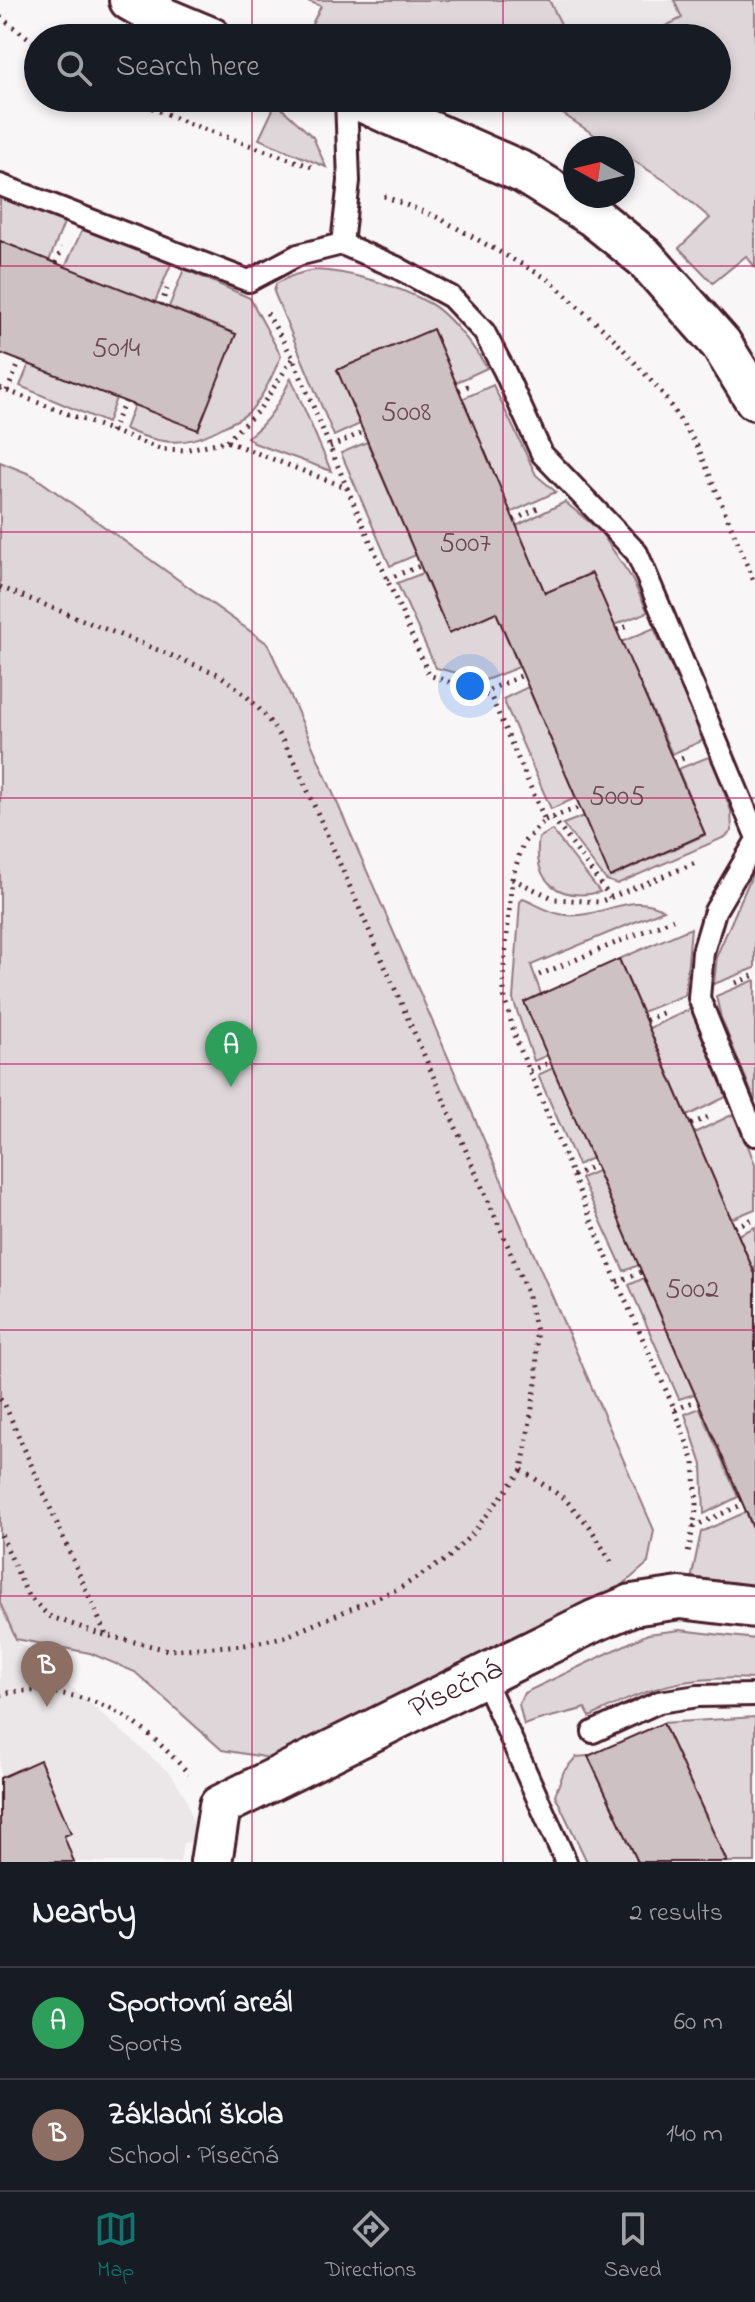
<!DOCTYPE html>
<meta charset="utf-8">
<style>
body{margin:0;font-family:"Indie Flower",sans-serif;background:#242831;color:#f1f3f6}
.compass{position:absolute;left:563px;top:136px;width:72px;height:72px;border-radius:50%;background:#171b24;box-shadow:0 4px 12px #0003;rotate:278deg}
.you{position:absolute;left:470px;top:686px;width:28px;height:28px;margin:-20px;border:6px solid #fff;border-radius:50%;background:#1a73e8;box-shadow:0 0 0 12px #1a73e833}
.badge{display:grid;place-items:center;width:52px;height:52px;border-radius:50%;background:#0f766e;color:#fff;font-size:26px;font-weight:700}
.pin{position:absolute;translate:-50% -66px;filter:drop-shadow(0 2px 4px #0008)}
.pin::after{content:'';position:absolute;top:42px;width:28px;height:24px;background:inherit;clip-path:polygon(0 0,100% 0,50% 100%)}
.list{margin:0;padding:0;list-style:none}
h2{display:flex;justify-content:space-between;align-items:center;height:104px;margin:0;padding:0 32px;font-size:34px}
h2 small{font-size:26px;font-weight:400;color:#9ea1a6}
.list li{display:grid;grid-template-columns:52px 1fr auto;gap:24px;align-items:center;box-sizing:border-box;height:112px;padding:0 32px;border-top:2px solid #363941}
.list b{display:block;font-size:30px;white-space:nowrap}
.list p{margin:0;font-size:26px;white-space:nowrap;color:#9ea1a6}
.list em{font-size:26px;font-style:normal;color:#9ea1a6}
.icon{flex:none;width:44px;height:44px;fill:none;stroke:currentColor;stroke-width:2;stroke-linecap:round;stroke-linejoin:round}
.map{position:relative;flex:none;width:755px;height:1862px;overflow:hidden}
.search{position:absolute;background:#171b24;box-shadow:0 4px 12px #0003;left:24px;right:24px;top:24px;height:88px;display:flex;align-items:center;gap:20px;box-sizing:border-box;padding:0 28px;border-radius:44px;color:#9ea1a6;font-size:30px}
.sheet{height:328px;background:#171b24}
nav{display:flex;justify-content:space-around;align-items:center;box-sizing:border-box;height:112px;border-top:2px solid #363941;background:#171b24;font-size:22px;color:#9ea1a6}
nav a{display:grid;justify-items:center;gap:4px}
nav .on{color:#0f766e}
.map>svg:first-child{display:block}
.built{fill:#ebe6e8}
.green{fill:#ded6d9;stroke:#947a82;stroke-width:2}
.building{fill:#cdc1c4;stroke:#4a1f2b;stroke-width:2}
.lines{fill:none;stroke-linecap:round;stroke-linejoin:round}
.service-casing{stroke:#4a1f2b;stroke-width:26}
.minor-casing{stroke:#4a1f2b;stroke-width:46}
.path{stroke:#4a1f2b;stroke-width:5;stroke-dasharray:2 6;stroke-linecap:butt}
.service{stroke:#fff;stroke-width:20}
.minor{stroke:#fff;stroke-width:40}
.grid{fill:none;stroke:#c2185b;stroke-width:2;stroke-opacity:0.55}
.labels{text-anchor:middle;dominant-baseline:central;stroke-width:6;stroke-linejoin:round;paint-order:stroke}
.number-label{font-size:28px;fill:#6b4851}
.street-label{font-size:32px;fill:#4a1f2b;stroke:#fff}
</style>
<div class="map">
<svg width="755" height="1862" viewBox="0 0 755 1862">
<rect width="100%" height="100%" fill="#f8f6f7"/>
<filter id="ink" filterUnits="userSpaceOnUse"><feTurbulence type="fractalNoise" baseFrequency=".0125" numOctaves="2"/><feDisplacementMap in="SourceGraphic" scale="16" xChannelSelector="R" yChannelSelector="G"/><feConvolveMatrix kernelMatrix="1 2 1 2 8 2 1 2 1" color-interpolation-filters="sRGB"/></filter>
<g filter="url(#ink)">
<!-- built -->
<g class="built">
<path d="M549 0H674L682 18 641 38H568Z"/>
<path d="M0 1603 16 1639 172 1775 186 1798 198 1841 183 1843 180 1862H0Z"/>
</g>
<!-- green -->
<g class="green">
<path d="M305 0H549L568 38H305L321 6Z"/>
<path d="M674 0H755V267L746 256 713 283 679 248 710 218 667 182 623 154V148H614L560 112 532 98H717V38H641L682 18Z"/>
<path d="M276 103 313 137 326 167 259 139Z"/>
<path d="M0 196 65 220 49 261 0 241Z"/>
<path d="M83 228 171 264 155 302 65 267Z"/>
<path d="M184 269 250 298 281 356C273 374 264 395 251 410 245 417 233 422 225 426 188 447 163 446 125 429L134 405 236 334 169 307Z"/>
<path d="M315 270C349 271 398 286 429 303 449 314 475 348 487 368L455 383 338 371 360 424 334 436 274 292 276 284C289 276 300 272 315 270Z"/>
<path d="M29 364 116 398 107 423 20 386Z"/>
<path d="M291 378 331 471 254 443 247 437C269 423 280 401 291 378Z"/>
<path d="M493 385 536 475 556 492 510 513 462 399Z"/>
<path d="M367 442 416 555 390 566 341 453Z"/>
<path d="M0 462 32 475 268 644 654 1530 648 1563 618 1589 270 1758 222 1750 135 1672 90 1653 16 1639 0 1603Z"/>
<path d="M565 502 600 531 631 577 648 612 614 625 591 573 545 593 516 526Z"/>
<path d="M423 573 449 633 496 612 519 667 486 680 436 668 397 583Z"/>
<path d="M654 628 704 740 672 754 621 642Z"/>
<path d="M528 687 576 798 551 809 503 699Z"/>
<path d="M711 756 731 811 732 831 725 837 617 884 606 880 563 824 584 816 611 877 705 835 678 769Z"/>
<path d="M552 830 600 892C558 902 532 881 539 838Z"/>
<path d="M755 868V968L714 984 717 955Z"/>
<path d="M523 899C536 904 551 914 565 915 601 919 632 890 664 910L531 965 541 994 525 1002 548 1055 534 1061 513 999 520 902Z"/>
<path d="M691 928 685 995 642 1012 619 959Z"/>
<path d="M755 980V1101L721 1018 716 996Z"/>
<path d="M691 1009 728 1096 687 1116 649 1028Z"/>
<path d="M553 1068 592 1158 578 1165 538 1075Z"/>
<path d="M736 1113 755 1165V1209L731 1219 694 1133Z"/>
<path d="M597 1171 639 1265 624 1271 581 1178Z"/>
<path d="M755 1227V1274L738 1235Z"/>
<path d="M644 1278 695 1394 679 1399 629 1285Z"/>
<path d="M700 1408 738 1497 704 1514 702 1465 685 1414Z"/>
<path d="M746 1512 755 1535V1592L690 1585 701 1532Z"/>
<path d="M680 1630 755 1639V1679C686 1675 651 1686 590 1717L585 1708C564 1715 544 1717 524 1725L519 1704 524 1693 648 1634Z"/>
<path d="M755 1717V1862H727L663 1723Z"/>
<path d="M588 1756 638 1862H587L555 1795 564 1771 576 1757Z"/>
</g>
<!-- building -->
<g class="building">
<path d="M0 241 236 334 198 430 0 353Z"/>
<path d="M433 329 545 593 592 573 705 834 610 877 496 612 449 633 337 370Z"/>
<path d="M619 959 755 1274V1532L524 1002Z"/>
<path d="M663 1723 727 1862H638L588 1756Z"/>
<path d="M40 1760 71 1833 64 1836 74 1862H0V1778Z"/>
</g>
<g class="lines">
<!-- service casing -->
<g class="service-casing">
<g id="service">
<path d="M0 185 249 281 298 255 342 244 396 267 451 297 484 332 504 370 542 454 637 553 755 833"/>
<path d="M342 244 349 181 346 98"/>
<path d="M755 843 715 911 703 952 699 998 755 1135"/>
<path d="M483 1676 566 1862"/>
<path d="M593 1732 659 1702 698 1696 755 1695"/>
</g>
</g>
<!-- minor casing -->
<g class="minor-casing">
<g id="minor">
<path d="M130 0 156 15 211 38"/>
<path d="M354 98 524 173 593 216 645 258 721 344 755 399"/>
<path id="s1" d="M211 1862 220 1806 594 1621 632 1605 680 1598 755 1607"/>
</g>
</g>
<!-- path -->
<g class="path">
<path d="M0 17 38 45"/>
<path d="M130 98 187 123 312 167"/>
<path d="M384 196 439 218 548 279 614 339 662 393 698 447 755 584"/>
<path d="M56 263 62 248"/>
<path d="M161 305 167 289"/>
<path d="M267 313 293 358 347 488"/>
<path d="M0 388 160 449 184 450 226 441 347 488 429 675 491 697 545 820 523 843 512 879 503 978 505 1001 516 1039 617 1282 675 1410 694 1462 697 1505 688 1554"/>
<path d="M459 390 470 385"/>
<path d="M7 391 20 361"/>
<path d="M111 432 125 402"/>
<path d="M226 441 259 410 293 358"/>
<path d="M330 447 363 432"/>
<path d="M514 520 542 506"/>
<path d="M387 579 420 566"/>
<path d="M0 587 218 674C258 702 271 720 295 762L508 1246 527 1293 536 1332 537 1377 522 1470 473 1533 447 1559 400 1588 284 1637 245 1645 168 1650 97 1633 49 1616 28 1596 0 1532"/>
<path d="M617 630 629 626"/>
<path d="M482 693 523 675"/>
<path d="M674 762 686 757"/>
<path d="M553 818 610 897"/>
<path d="M545 820 580 807"/>
<path d="M512 879 555 899 599 902 698 862"/>
<path d="M539 975 673 919"/>
<path d="M736 983 755 975"/>
<path d="M646 1020 667 1011"/>
<path d="M530 1071 551 1062"/>
<path d="M691 1124 709 1117"/>
<path d="M573 1176 595 1165"/>
<path d="M735 1227 755 1218"/>
<path d="M617 1282 641 1272"/>
<path d="M0 1399 5 1405 106 1635"/>
<path d="M675 1410 697 1400"/>
<path d="M522 1470 565 1499 590 1527 611 1562"/>
<path d="M693 1527 741 1505"/>
<path d="M0 1695C32 1684 90 1696 119 1713 145 1728 169 1752 189 1774"/>
</g>
<!-- service -->
<use href="#service" class="service"/>
<!-- minor -->
<use href="#minor" class="minor"/>
</g>
</g>
<!-- grid -->
<path class="grid" d="M252 0V38M503 0V38M252 98V1862M503 98V1862M0 266H755M0 532H755M0 798H755M0 1064H755M0 1330H755M0 1596H755"/>
<g class="labels">
<!-- number labels -->
<g class="number-label">
<text x="116" y="349">5014</text>
<text x="406" y="413">5008</text>
<text x="465" y="544">5007</text>
<text x="617" y="797">5005</text>
<text x="692" y="1290">5002</text>
</g>
<!-- street labels -->
<g class="street-label">
<text stroke="none"><textPath href="#s1" startOffset="320">Písečná</textPath></text>
</g>
</g>
</svg>
<svg class="compass" viewBox="-18 -18 36 36"><path d="M0-13l5 13h-10z" fill="#e53935"/><path d="M0 13l5-13h-10z" fill="#9ea1a6"/></svg>
<div class="you"></div>
<div class="pin badge" style="left:231px;top:1087px;background:#2e9e5b">A</div>
<div class="pin badge" style="left:47px;top:1707px;background:#8d6e63">B</div>
<div class="search"><svg class="icon" aria-label="search" viewBox="0 0 24 24"><circle cx="10" cy="10" r="6"/><path d="M15 15l6 6"/></svg>Search here</div>
</div>
<section class="sheet">
<h2>Nearby<small>2 results</small></h2>
<ul class="list">
<li><span class="badge" style="background:#2e9e5b">A</span><div><b>Sportovní areál</b><p>Sports</p></div><em>60 m</em></li>
<li><span class="badge" style="background:#8d6e63">B</span><div><b>Základní škola</b><p>School · Písečná</p></div><em>140 m</em></li>
</ul>
</section>
<nav>
<a class="on"><svg class="icon" aria-label="map" viewBox="0 0 24 24"><path d="M3 6l6-2 6 2 6-2v14l-6 2-6-2-6 2zM9 4v14M15 6v14"/></svg>Map</a>
<a><svg class="icon" aria-label="directions" viewBox="0 0 24 24"><path d="M12 3l9 9-9 9-9-9zM9 14v-3h6M13 9l2 2-2 2"/></svg>Directions</a>
<a><svg class="icon" aria-label="saved" viewBox="0 0 24 24"><path d="M7 4h10v16l-5-4-5 4z"/></svg>Saved</a>
</nav>
